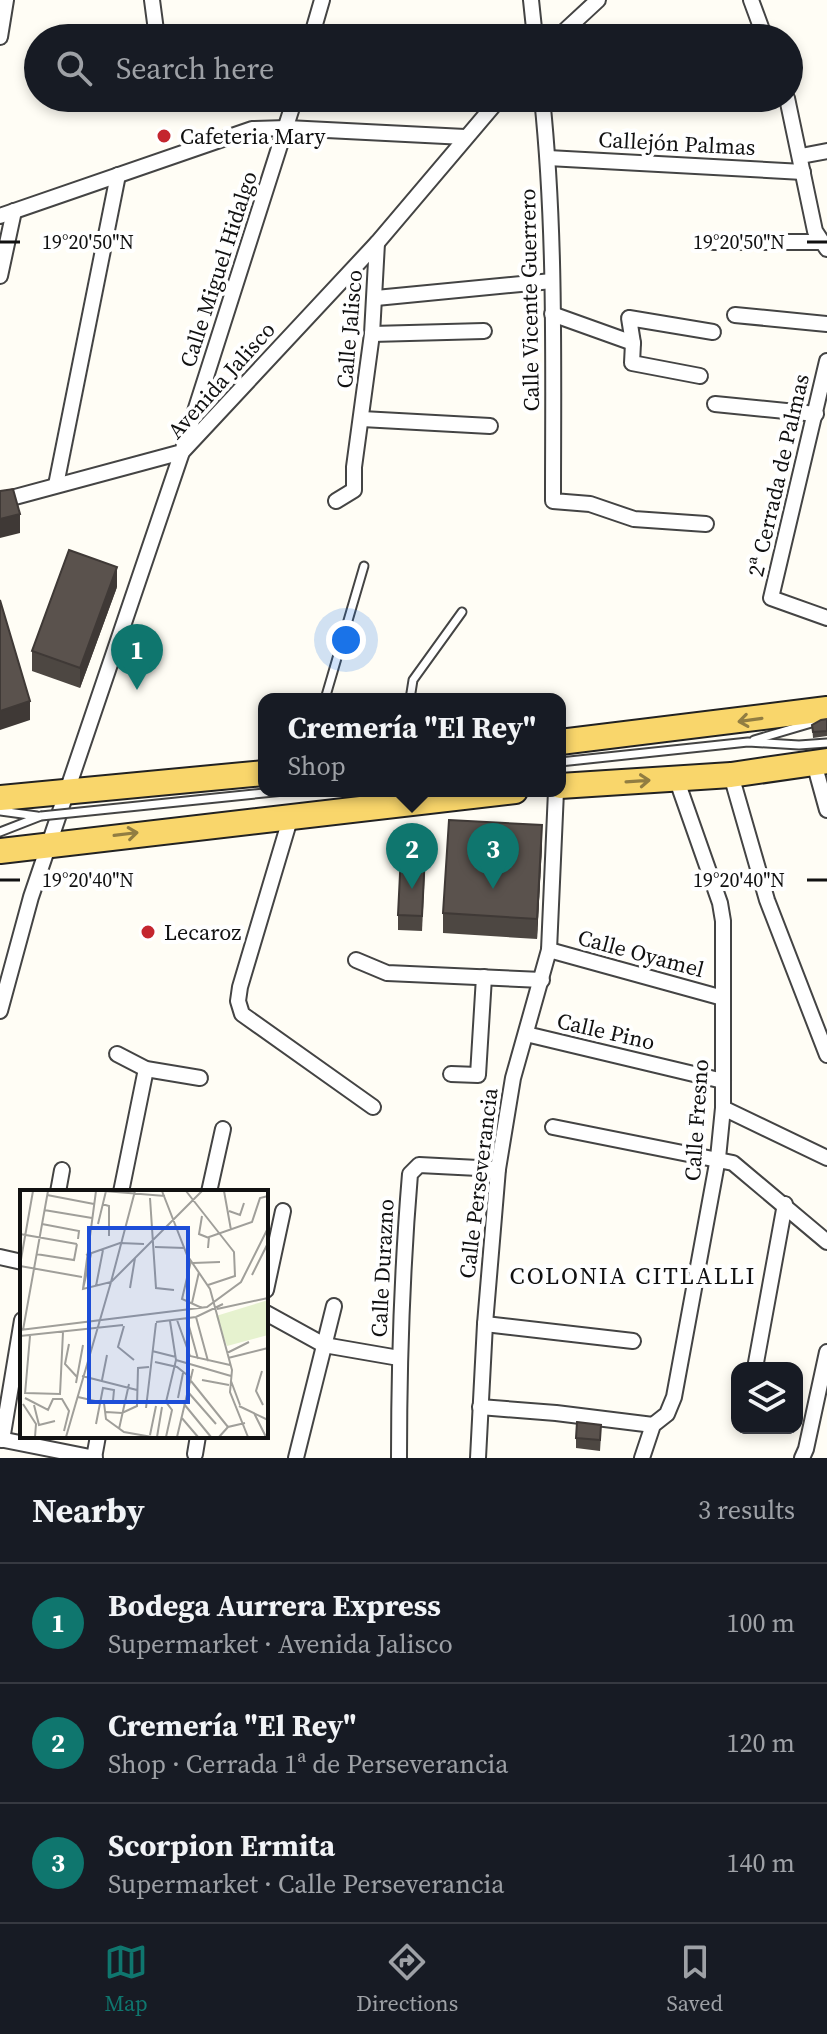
<!DOCTYPE html>
<meta charset="utf-8">
<style>
body{margin:0;font-family:"Source Serif 4",serif;background:#242831;color:#f1f3f6}
.controls{position:absolute;right:24px;bottom:24px;display:grid;overflow:hidden;border-radius:16px;box-shadow:0 4px 12px #0003}
.controls button{width:72px;height:72px;display:grid;place-items:center;padding:0;border:0;border-bottom:2px solid #363941;background:#171b24;color:#f1f3f6;font:40px sans-serif}
.you{position:absolute;left:346px;top:640px;width:28px;height:28px;margin:-20px;border:6px solid #fff;border-radius:50%;background:#1a73e8;box-shadow:0 0 0 12px #1a73e833}
.badge{display:grid;place-items:center;width:52px;height:52px;border-radius:50%;background:#0f766e;color:#fff;font-size:26px;font-weight:700}
.pin{position:absolute;translate:-50% -66px;filter:drop-shadow(0 2px 4px #0008)}
.pin::after{content:'';position:absolute;top:42px;width:28px;height:24px;background:inherit;clip-path:polygon(0 0,100% 0,50% 100%)}
.popup{position:absolute;left:258px;top:693px;width:308px;height:104px;box-sizing:border-box;display:grid;place-content:center;border-radius:16px;background:#171b24;filter:drop-shadow(0 2px 6px #0005);font-size:26px;white-space:nowrap;color:#9ea1a6}
.popup b{font-size:30px;color:#f1f3f6}
.popup::after{content:'';position:absolute;left:50%;top:100%;margin-left:-16px;border:16px solid transparent;border-top-color:#171b24}
.list{margin:0;padding:0;list-style:none}
h2{display:flex;justify-content:space-between;align-items:center;height:104px;margin:0;padding:0 32px;font-size:34px}
h2 small{font-size:26px;font-weight:400;color:#9ea1a6}
.list li{display:grid;grid-template-columns:52px 1fr auto;gap:24px;align-items:center;box-sizing:border-box;height:120px;padding:0 32px;border-top:2px solid #363941}
.list b{display:block;font-size:30px;white-space:nowrap}
.list p{margin:0;font-size:26px;white-space:nowrap;color:#9ea1a6}
.list em{font-size:26px;font-style:normal;color:#9ea1a6}
.icon{flex:none;width:44px;height:44px;fill:none;stroke:currentColor;stroke-width:2;stroke-linecap:round;stroke-linejoin:round}
.map{position:relative;flex:none;width:827px;height:1458px;overflow:hidden}
.search{position:absolute;background:#171b24;box-shadow:0 4px 12px #0003;left:24px;right:24px;top:24px;height:88px;display:flex;align-items:center;gap:20px;box-sizing:border-box;padding:0 28px;border-radius:44px;color:#9ea1a6;font-size:30px}
.sheet{height:464px;background:#171b24}
nav{display:flex;justify-content:space-around;align-items:center;box-sizing:border-box;height:112px;border-top:2px solid #363941;background:#171b24;font-size:22px;color:#9ea1a6}
nav a{display:grid;justify-items:center;gap:4px}
nav .on{color:#0f766e}
.map>svg:first-child{display:block}
.lines{fill:none;stroke-linecap:round;stroke-linejoin:round}
.service-casing{stroke:#444;stroke-width:11}
.minor-casing{stroke:#444;stroke-width:18}
.primary-casing{stroke:#222;stroke-width:28}
.service{stroke:#fff;stroke-width:7}
.minor{stroke:#fff;stroke-width:14}
.primary{stroke:#f9d66b;stroke-width:24}
.service-bridge-casing{stroke:#444;stroke-width:11;stroke-linecap:butt}
.service-bridge{stroke:#fff;stroke-width:7}
.wall{fill:#4d4742}
.shaded-wall{fill:#3f3936}
.building{fill:#5a524d;stroke:#3f3936;stroke-width:2}
.oneway{stroke:#917d42}
.ticks{fill:none;stroke:#111;stroke-width:3}
.poi-dot{fill:#c4262e;stroke:#fff;stroke-width:3}
.labels{text-anchor:middle;dominant-baseline:central;stroke-width:8;stroke-linejoin:round;paint-order:stroke}
.poi-label{font-size:22px;fill:#111;stroke:#fff;text-anchor:start}
.street-label{font-size:22px;fill:#111;stroke:#fff}
.neighbourhood-label{font-size:24px;letter-spacing:2px;fill:#111;stroke:#fff}
.inset-road{fill:none;stroke:#a09f9a;stroke-width:2}
.view{fill:#1d4ed8;fill-opacity:0.15;stroke:#1d4ed8;stroke-width:4}
.inset-edge{fill:none;stroke:#111;stroke-width:4}
.ticks-label{font-size:20px;text-anchor:middle;fill:#111;stroke:#fff;stroke-width:8;stroke-linejoin:round;paint-order:stroke}
</style>
<div class="map">
<svg width="827" height="1458" viewBox="0 0 827 1458">
<rect width="100%" height="100%" fill="#fffdf5"/>
<g class="lines">
<!-- service casing -->
<g class="service-casing">
<g id="service">
<path d="M325 699 364 566"/>
<path d="M410 699 413 680 462 612"/>
<path d="M754 740 815 722"/>
<path d="M560 762 748 742 799 745 827 743"/>
<path d="M0 811 37 816"/>
<path d="M0 832 41 816"/>
</g>
</g>
<!-- minor casing -->
<g class="minor-casing">
<g id="minor">
<path d="M152 0 157 38"/>
<path d="M531 0 535 38"/>
<path d="M751 0 765 38"/>
<path d="M0 37 6 0"/>
<path d="M311 38 322 0"/>
<path d="M557 38 598 0"/>
<path d="M542 98C556 232 553 367 553 501L590 504 634 519 706 524"/>
<path d="M787 98 815 231 827 249"/>
<path d="M801 156 827 151"/>
<path d="M548 158 803 172"/>
<path d="M0 216 252 129 287 128 465 137"/>
<path d="M713 242H822"/>
<path d="M0 276 14 211"/>
<path d="M376 298 552 281"/>
<path d="M552 314 633 343"/>
<path d="M735 315 827 324"/>
<path d="M372 334 484 331"/>
<path d="M827 361 771 598 827 618"/>
<path d="M700 376 632 363 633 343 629 318 713 332"/>
<path d="M715 404 816 414"/>
<path d="M362 419 490 426"/>
<path d="M56 485 118 175"/>
<path d="M0 501 182 452 295 98"/>
<path d="M336 501 354 490V467L372 334 377 243"/>
<path d="M814 763 827 810"/>
<path d="M731 775 767 900 827 1055"/>
<path d="M291 816 240 987 238 1001 242 1014 373 1107"/>
<path d="M549 950 723 998"/>
<path d="M356 960 387 973 542 980"/>
<path d="M0 1011 31 897 182 452 377 243 500 98"/>
<path d="M526 1034 723 1081"/>
<path d="M117 1054 146 1069 200 1078"/>
<path d="M451 1074 478 1075 484 977"/>
<path d="M723 1108 827 1158"/>
<path d="M553 1127 733 1163 827 1242"/>
<path d="M58 1192 62 1170"/>
<path d="M121 1192 146 1069"/>
<path d="M209 1192 223 1129"/>
<path d="M0 1257 22 1262"/>
<path d="M266 1290 283 1211"/>
<path d="M266 1313 324 1345 399 1358"/>
<path d="M485 1324 633 1341"/>
<path d="M755 1368 785 1204"/>
<path d="M480 1407 556 1413 653 1425"/>
<path d="M0 1439 95 1458"/>
<path d="M2 1440 22 1320"/>
<path d="M195 1454 198 1436"/>
<path d="M94 1458 98 1436"/>
<path d="M296 1458 334 1306"/>
<path d="M399 1458C399 1363 402 1269 410 1174L419 1165 498 1169"/>
<path d="M478 1458 485 1324 498 1169 513 1078 549 950 556 791"/>
<path d="M642 1458 653 1425 667 1414 674 1397 718 1158 723 1108V921L720 903 676 778"/>
<path d="M802 1458 806 1449 827 1352"/>
</g>
</g>
<!-- primary casing -->
<g class="primary-casing">
<g id="primary">
<path d="M560 742 827 709"/>
<path d="M560 786 731 775 827 761"/>
<path d="M0 798 264 773"/>
<path d="M0 851 515 791"/>
</g>
</g>
<!-- service -->
<use href="#service" class="service"/>
<!-- minor -->
<use href="#minor" class="minor"/>
<!-- primary -->
<use href="#primary" class="primary"/>
<!-- service-bridge casing -->
<g class="service-bridge-casing">
<path id="service-bridge" d="M41 816 284 791"/>
</g>
<!-- service-bridge -->
<use href="#service-bridge" class="service-bridge"/>
</g>
<!-- wall -->
<g class="wall">
<path d="M117 587 80 688 32 671V651Z"/>
<path d="M827 719V736L813 738 812 725Z"/>
<path d="M542 845 537 939 443 933V913Z"/>
<path d="M426 849 422 931 398 930V915Z"/>
<path d="M601 1435 600 1451 576 1448V1438Z"/>
</g>
<!-- shaded-wall -->
<g class="shaded-wall">
<path d="M20 514V533L0 538V519Z"/>
<path d="M117 567V587L80 688V668Z"/>
<path d="M30 701V720L0 730V711Z"/>
<path d="M542 825V845L537 939V919Z"/>
</g>
<!-- building -->
<g class="building">
<path d="M13 489 20 514 0 519V491Z"/>
<path d="M69 550 117 567 80 668 32 651Z"/>
<path d="M0 600 30 701 0 711Z"/>
<path d="M827 719V731L813 732 812 725 821 720Z"/>
<path d="M449 820 542 825 537 919 443 913Z"/>
<path d="M402 833 426 834 422 916 398 915Z"/>
<path d="M577 1422 601 1425 600 1440 576 1438Z"/>
</g>
<!-- one-way arrows -->
<defs><path id="oneway-shaft" d="M-6 0H5M1.5-3L5.5 0L1.5 3" fill="none" stroke-width="1.6" stroke-linecap="round" stroke-linejoin="round" transform="scale(2)"/></defs>
<g class="oneway">
<use href="#oneway-shaft" transform="translate(750 720) rotate(172)"/>
<use href="#oneway-shaft" transform="translate(638 781) rotate(-4)"/>
<use href="#oneway-shaft" transform="translate(126 834) rotate(-7)"/>
</g>
<!-- ticks -->
<path class="ticks" d="M0 242H20M807 242H827M0 880H20M807 880H827"/>
<!-- markers -->
<g class="poi-dot">
<circle cx="164" cy="136" r="8"/>
<circle cx="148" cy="932" r="8"/>
</g>
<g class="labels">
<!-- poi labels -->
<g class="poi-label">
<text x="180" y="136">Cafeteria Mary</text>
<text x="164" y="932">Lecaroz</text>
</g>
<!-- street labels -->
<g class="street-label">
<text transform="translate(677 143) rotate(3)">Callejón Palmas</text>
<text transform="translate(218 269) rotate(-72)">Calle Miguel Hidalgo</text>
<text transform="translate(529 300) rotate(-91)">Calle Vicente Guerrero</text>
<text transform="translate(349 329) rotate(-85)">Calle Jalisco</text>
<text transform="translate(221 380) rotate(-48)">Avenida Jalisco</text>
<text transform="translate(778 475) rotate(-77)">2ª Cerrada de Palmas</text>
<text transform="translate(641 953) rotate(15)">Calle Oyamel</text>
<text transform="translate(606 1031) rotate(13)">Calle Pino</text>
<text transform="translate(696 1120) rotate(-86)">Calle Fresno</text>
<text transform="translate(478 1183) rotate(-83)">Calle Perseverancia</text>
<text transform="translate(382 1268) rotate(-87)">Calle Durazno</text>
</g>
<!-- neighbourhood labels -->
<g class="neighbourhood-label">
<text x="633" y="1275">COLONIA CITLALLI</text>
</g>
</g>
<!-- overview -->
<g transform="translate(20 1190)">
<rect width="248" height="248" fill="#fffdf5"/>
<path d="M248 110V145L207 156 196 126Z" fill="#e6f2cf"/>
<path class="inset-road" d="M76 1 63 99 91 92 115 1M84 1 145 6M142 1 167 65 190 99 212 180 210 202 228 247M166 1 214 62 215 86 188 95M204 1 211 40M27 5 74 14M130 8 136 98 154 100M82 14 89 16V46M24 20 72 28M209 21 220 25 224 13M182 26 179 44 189 48M22 34 59 41 58 49M78 34 86 1M0 44 57 54M135 57 165 58M188 58 189 47 232 32 240 8 248 6M16 64 54 70 57 54M66 65 100 53 124 54M171 71 162 109 182 118M173 73 200 72M0 75 13 1M0 76 62 87M232 85 248 53M76 96 83 60M110 98 115 68M63 99 71 64M172 113 179 82M197 119 248 108M176 127 188 171M167 129 178 169M157 130 170 166 210 175M136 132 176 127 203 114M104 136 98 157 114 170M0 140 187 117 221 92 248 38M3 140 28 1M0 146 103 135M49 154 45 174 57 187M132 161 156 167M207 163 229 152M208 168 248 158M156 170 211 186M135 172 157 177 171 188M242 181 236 201 243 215M62 186 117 200M82 190 87 165M182 190 209 195M171 191 208 237M211 191 220 215M56 193 63 155M168 202 196 234M5 203 40 204 43 142M5 204 10 146M58 207 84 213 86 229 104 242 132 247M5 208 28 220 33 209H42L49 221 44 241M158 208 163 183M3 214 16 234 15 247M164 214 191 247M14 215 19 235 35 231M219 216 248 230M126 218 136 133M86 222 102 223 117 216 118 178 129 177M234 223 246 247M161 227 178 247M76 234 83 198 94 200 93 211M99 239 109 194M130 245 136 216M46 247 91 92 182 1M137 247 142 217M146 247 152 220 146 212 156 170 150 131M157 247 173 179M199 247 208 237 225 233"/>
<path class="view" d="M69 38H168V212H69Z"/>
<rect width="248" height="248" class="inset-edge"/>
</g>
<g class="ticks-label">
<text x="88" y="249">19°20'50"N</text>
<text x="739" y="249">19°20'50"N</text>
<text x="88" y="887">19°20'40"N</text>
<text x="739" y="887">19°20'40"N</text>
</g>
</svg>
<div class="controls">
<button><svg class="icon" aria-label="layers" viewBox="0 0 24 24"><path d="M12 4l9 5-9 5-9-5zM3 14l9 5 9-5"/></svg></button>
</div>
<div class="you"></div>
<div class="pin badge" style="left:137px;top:690px">1</div>
<div class="pin badge" style="left:412px;top:889px">2</div>
<div class="popup"><b>Cremería &quot;El Rey&quot;</b>Shop</div>
<div class="pin badge" style="left:493px;top:889px">3</div>
<div class="search"><svg class="icon" aria-label="search" viewBox="0 0 24 24"><circle cx="10" cy="10" r="6"/><path d="M15 15l6 6"/></svg>Search here</div>
</div>
<section class="sheet">
<h2>Nearby<small>3 results</small></h2>
<ul class="list">
<li><span class="badge">1</span><div><b>Bodega Aurrera Express</b><p>Supermarket · Avenida Jalisco</p></div><em>100 m</em></li>
<li><span class="badge">2</span><div><b>Cremería &quot;El Rey&quot;</b><p>Shop · Cerrada 1ª de Perseverancia</p></div><em>120 m</em></li>
<li><span class="badge">3</span><div><b>Scorpion Ermita</b><p>Supermarket · Calle Perseverancia</p></div><em>140 m</em></li>
</ul>
</section>
<nav>
<a class="on"><svg class="icon" aria-label="map" viewBox="0 0 24 24"><path d="M3 6l6-2 6 2 6-2v14l-6 2-6-2-6 2zM9 4v14M15 6v14"/></svg>Map</a>
<a><svg class="icon" aria-label="directions" viewBox="0 0 24 24"><path d="M12 3l9 9-9 9-9-9zM9 14v-3h6M13 9l2 2-2 2"/></svg>Directions</a>
<a><svg class="icon" aria-label="saved" viewBox="0 0 24 24"><path d="M7 4h10v16l-5-4-5 4z"/></svg>Saved</a>
</nav>
